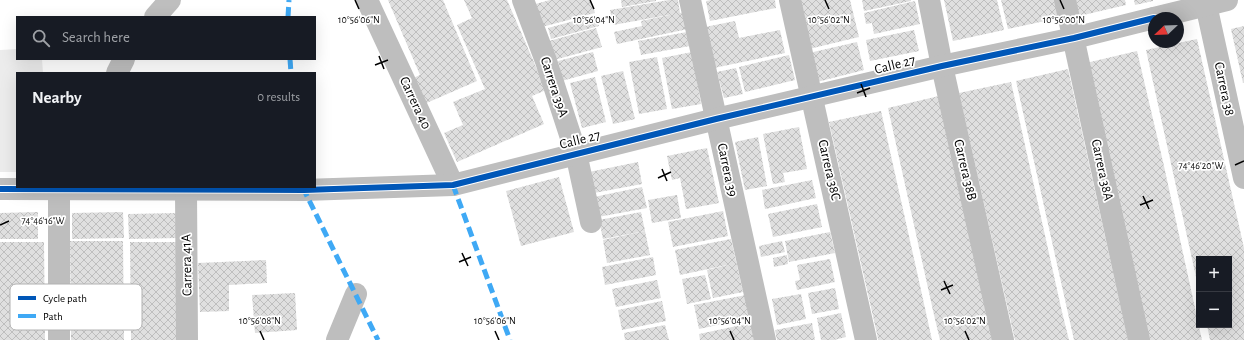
<!DOCTYPE html>
<meta charset="utf-8">
<style>
body{margin:0;font-family:"Alegreya Sans",sans-serif;background:#20242c;color:#f1f3f6}
.controls{position:absolute;right:12px;bottom:12px;display:grid;overflow:hidden;border-radius:0px;box-shadow:0 4px 16px #0002}
.controls button{width:36px;height:36px;display:grid;place-items:center;padding:0;border:0;border-bottom:1px solid #363941;background:#171b24;color:#f1f3f6;font:20px sans-serif}
.compass{position:absolute;left:1148px;top:12px;width:36px;height:36px;border-radius:50%;background:#171b24;box-shadow:0 4px 16px #0002;rotate:247deg}
.list{margin:0;padding:0;list-style:none}
h2{display:flex;justify-content:space-between;align-items:center;height:52px;margin:0;padding:0 16px;font-size:17px}
h2 small{font-size:13px;font-weight:400;color:#9ea1a6}
.icon{flex:none;width:22px;height:22px;fill:none;stroke:currentColor;stroke-width:2;stroke-linecap:round;stroke-linejoin:round}
.map{position:relative;flex:none;width:1244px;height:340px;overflow:hidden}
.search{position:absolute;background:#171b24;box-shadow:0 4px 16px #0002;left:16px;top:16px;width:300px;height:44px;display:flex;align-items:center;gap:10px;box-sizing:border-box;padding:0 14px;border-radius:0px;color:#9ea1a6;font-size:15px}
.panel{position:absolute;background:#171b24;box-shadow:0 4px 16px #0002;left:16px;top:72px;width:300px;height:116px;border-radius:0px}
.map>svg:first-child{display:block}
.pitch{fill:#ececec}
.building{fill:url(#building-cross-hatch)}
.lines{fill:none;stroke-linecap:round;stroke-linejoin:round}
.minor{stroke:#bebebe;stroke-width:22}
.quiet{stroke:#3fa9f5;stroke-width:5;stroke-dasharray:10 5;stroke-linecap:butt}
.cycleway-casing{stroke:#fff;stroke-width:8}
.cycleway{stroke:#0057b8;stroke-width:6}
.ticks{fill:none;stroke:#000;stroke-width:1.5}
.labels{text-anchor:middle;dominant-baseline:central;stroke-width:3.5;stroke-linejoin:round;paint-order:stroke}
.street-label{font-size:14px;fill:#000;stroke:#fff}
.key{fill:#fff;stroke:#b2b2b2;stroke-width:1}
.key-label{font-size:11px;fill:#000}
.ticks-label{font-size:10px;text-anchor:middle;fill:#000;stroke:#fff;stroke-width:3.5;stroke-linejoin:round;paint-order:stroke}
</style>
<div class="map">
<svg width="1244" height="340" viewBox="0 0 1244 340">
<defs>
<pattern id="building-cross-hatch" width="8" height="8" patternUnits="userSpaceOnUse"><rect width="8" height="8" fill="#dfdfdf"/><path d="M0 0l8 8M0 8l8-8" fill="none" stroke="#bebebe"/></pattern>
</defs>
<rect width="100%" height="100%" fill="#fff"/>
<!-- pitch -->
<path class="pitch" d="M17 49V59H42L43 73H17V172H0V50Z"/>
<!-- building -->
<g class="building">
<path d="M388 0H443L477 81 422 105 411 79 420 75Z"/>
<path d="M464 0H507L546 90 532 96 544 124 457 162 444 133 463 125 453 102 485 89 457 25 472 18Z"/>
<path d="M550 0H591L595 13 538 28 532 5Z"/>
<path d="M621 0H656V1L622 7Z"/>
<path d="M669 0H678L680 13 684 12 688 29 617 44 614 32 642 26 641 21 674 14 613 25 610 10Z"/>
<path d="M711 0H775L776 8 710 21 706 1Z"/>
<path d="M798 0H850L859 37 809 49Z"/>
<path d="M862 0H911V1L864 11Z"/>
<path d="M944 0H997L1004 30 953 41Z"/>
<path d="M1001 0H1055L1059 18 1008 29Z"/>
<path d="M1071 0H1125L1126 5 1075 17Z"/>
<path d="M1134 0H1153V1L1135 5Z"/>
<path d="M915 1 920 24 874 34 872 23 866 24 864 13Z"/>
<path d="M596 15 599 26 551 39 548 28Z"/>
<path d="M735 21 739 38 780 30 785 53 714 68 705 27Z"/>
<path d="M1244 26V83H1243L1231 29Z"/>
<path d="M596 28 602 47 554 60 549 41Z"/>
<path d="M914 30 919 51 870 61 866 40Z"/>
<path d="M687 32 690 46 641 55 638 41Z"/>
<path d="M1197 39 1244 248V340H1210L1207 325H1229V259H1199L1198 286 1146 50Z"/>
<path d="M857 42 864 70 817 82 809 53Z"/>
<path d="M1137 51 1164 166 1202 340H1149L1086 63Z"/>
<path d="M593 52 598 71 558 82 555 70 560 68 558 61Z"/>
<path d="M692 52 701 104 672 109 662 58Z"/>
<path d="M789 55 795 80 745 92 739 67Z"/>
<path d="M657 57 667 109 639 114 629 62Z"/>
<path d="M736 68 743 94 724 98 717 72Z"/>
<path d="M1068 69 1128 340H1074L1016 81Z"/>
<path d="M623 71 635 119 613 124 601 76Z"/>
<path d="M595 77 606 122 582 128 570 83Z"/>
<path d="M1011 82 1062 312 1069 340H1015L985 208 959 93Z"/>
<path d="M939 96 993 340H940L934 315 888 108Z"/>
<path d="M881 111 917 272 932 340H878L877 334 829 122Z"/>
<path d="M799 127 807 169 783 173 785 182 773 184 763 134Z"/>
<path d="M758 137 767 186 745 190 735 142Z"/>
<path d="M707 148 719 203 686 209 680 178 672 180 667 156Z"/>
<path d="M638 162 642 184 594 193 589 172Z"/>
<path d="M559 177 574 232 521 246 506 191Z"/>
<path d="M812 180 816 198 765 209 762 190Z"/>
<path d="M642 187 647 208 598 217 594 197Z"/>
<path d="M677 195 681 218 652 223 648 200Z"/>
<path d="M817 204 822 227 773 237 768 214Z"/>
<path d="M723 211 728 236 673 247 668 222Z"/>
<path d="M38 212V239H0V213Z"/>
<path d="M123 212 124 238 72 239V213Z"/>
<path d="M641 212 645 231 603 239 599 220Z"/>
<path d="M178 213V238L129 239 128 214Z"/>
<path d="M645 231 650 255 607 263 603 240Z"/>
<path d="M830 232 835 253 789 262 785 241Z"/>
<path d="M731 239 743 292 713 298 707 270 732 264 680 275 675 250Z"/>
<path d="M70 241H123L124 340H71Z"/>
<path d="M782 241 785 252 761 257 759 246Z"/>
<path d="M0 242H44L45 340H0Z"/>
<path d="M130 242H183L184 340H131Z"/>
<path d="M787 255 788 264 774 267 773 258Z"/>
<path d="M653 257 656 275 605 285 602 267Z"/>
<path d="M830 259 835 282 797 290 795 281 800 280 797 265Z"/>
<path d="M266 260 267 283 229 285V311L200 312 198 263Z"/>
<path d="M705 275 711 299 687 304 682 279Z"/>
<path d="M657 280 661 298 616 307 612 289Z"/>
<path d="M835 288 839 309 812 314 808 293Z"/>
<path d="M295 293 297 330 255 333 252 295Z"/>
<path d="M801 294 806 319 777 325 772 299Z"/>
<path d="M746 295 750 318 699 329 694 305Z"/>
<path d="M662 301 666 321 622 330 618 310Z"/>
<path d="M841 313 846 337 834 340H821L817 318Z"/>
<path d="M751 323 754 340H700L699 334Z"/>
<path d="M812 323 815 340H777L775 330Z"/>
<path d="M665 325 669 340H625L624 333Z"/>
</g>
<g class="lines">
<!-- minor -->
<g class="minor">
<path d="M367 0 453 185"/>
<path d="M523 0 546 61 576 153 591 222"/>
<path d="M690 0 765 340"/>
<path d="M790 0 866 340"/>
<path d="M929 0 942 66 1003 340"/>
<path d="M1065 0 1139 340"/>
<path d="M1205 0 1244 178"/>
<path d="M155 17 170 0"/>
<path d="M1154 18 1227 0"/>
<path d="M117 73 124 59"/>
<path d="M0 189 304 190 453 185 716 119 942 66 1074 38 1154 18"/>
<path d="M59 190V340"/>
<path d="M186 190 187 340"/>
<path d="M337 340 356 294"/>
</g>
<!-- quiet -->
<g class="quiet">
<path d="M288 17 289 0"/>
<path d="M290 59 291 73"/>
<path d="M453 185 510 340"/>
<path d="M304 187V190L378 340"/>
</g>
<!-- cycleway casing -->
<g class="cycleway-casing">
<path id="cycleway" d="M0 189 304 190 453 185 716 119 942 66 1074 38 1154 18"/>
</g>
<!-- cycleway -->
<use href="#cycleway" class="cycleway"/>
</g>
<!-- ticks -->
<path class="ticks" d="M355 0 359 9M590 0 594 9M825 0 829 9M1060 0 1064 9M379 56 384 69M375 65 388 60M861 84 866 97M857 93 870 88M1235 165 1244 161M662 169 667 181M658 178 671 172M1143 196 1149 209M1140 205 1153 200M0 225 9 221M462 253 468 266M459 262 471 257M944 281 950 294M941 290 953 285M260 331 264 340M495 331 499 340M730 331 734 340M965 331 969 340"/>
<g class="labels">
<!-- street labels -->
<g class="street-label">
<text transform="translate(895 65) rotate(-14)">Calle 27</text>
<text transform="translate(554 87) rotate(72)">Carrera 39A</text>
<text transform="translate(1224 89) rotate(78)">Carrera 38</text>
<text transform="translate(415 103) rotate(65)">Carrera 40</text>
<text transform="translate(580 140) rotate(-14)">Calle 27</text>
<text transform="translate(727 170) rotate(78)">Carrera 39</text>
<text transform="translate(829 170) rotate(77)">Carrera 38C</text>
<text transform="translate(965 170) rotate(77)">Carrera 38B</text>
<text transform="translate(1102 170) rotate(78)">Carrera 38A</text>
<text transform="translate(187 265) rotate(-91)">Carrera 41A</text>
</g>
</g>
<!-- legend -->
<rect x="10" y="284" width="132" height="46" rx="6" class="key"/>
<rect x="18" y="296" width="18" height="4" fill="#0057b8"/>
<rect x="18" y="314" width="18" height="4" fill="#3fa9f5"/>
<g class="key-label">
<text x="43" y="302">Cycle path</text>
<text x="43" y="320">Path</text>
</g>
<g class="ticks-label">
<text x="359" y="23">10°56'06"N</text>
<text x="594" y="23">10°56'04"N</text>
<text x="829" y="23">10°56'02"N</text>
<text x="1064" y="23">10°56'00"N</text>
<text x="1201" y="169">74°46'20"W</text>
<text x="43" y="224">74°46'16"W</text>
<text x="260" y="324">10°56'08"N</text>
<text x="495" y="324">10°56'06"N</text>
<text x="730" y="324">10°56'04"N</text>
<text x="965" y="324">10°56'02"N</text>
</g>
</svg>
<div class="controls">
<button>+</button>
<button>−</button>
</div>
<svg class="compass" viewBox="-18 -18 36 36"><path d="M0-13l5 13h-10z" fill="#e53935"/><path d="M0 13l5-13h-10z" fill="#9ea1a6"/></svg>
<div class="search"><svg class="icon" aria-label="search" viewBox="0 0 24 24"><circle cx="10" cy="10" r="6"/><path d="M15 15l6 6"/></svg>Search here</div>
<section class="panel">
<h2>Nearby<small>0 results</small></h2>
<ul class="list">
</ul>
</section>
</div>
